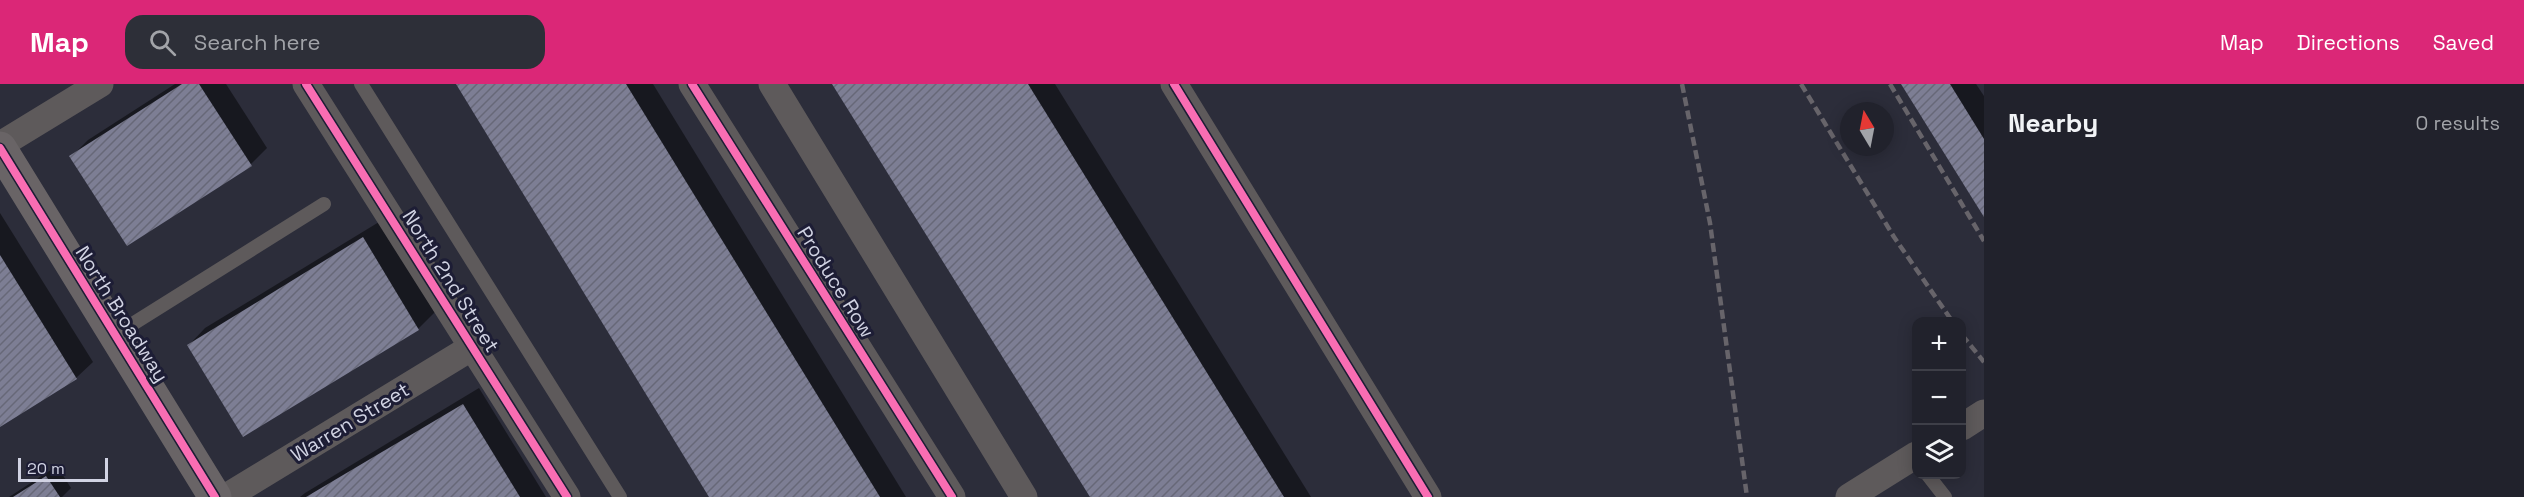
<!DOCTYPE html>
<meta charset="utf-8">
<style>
body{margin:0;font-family:"Space Grotesk",sans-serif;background:#2d2f38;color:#f1f3f6}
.controls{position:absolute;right:18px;bottom:18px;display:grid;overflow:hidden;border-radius:12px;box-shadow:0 3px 15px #0003}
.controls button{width:54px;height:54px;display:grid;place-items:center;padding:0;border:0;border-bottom:2px solid #3e3f48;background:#21222c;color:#f1f3f6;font:30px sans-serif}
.compass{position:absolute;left:1840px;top:18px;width:54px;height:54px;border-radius:50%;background:#21222c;box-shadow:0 3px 15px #0003;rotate:350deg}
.scale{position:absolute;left:18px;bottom:15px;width:90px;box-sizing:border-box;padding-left:6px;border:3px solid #d1d3e3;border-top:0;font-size:16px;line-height:21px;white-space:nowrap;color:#d1d3e3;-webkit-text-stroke:4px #1d1d35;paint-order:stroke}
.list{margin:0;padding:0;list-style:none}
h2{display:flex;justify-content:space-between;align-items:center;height:78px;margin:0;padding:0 24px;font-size:26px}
h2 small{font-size:20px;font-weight:400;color:#a2a4a9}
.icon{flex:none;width:33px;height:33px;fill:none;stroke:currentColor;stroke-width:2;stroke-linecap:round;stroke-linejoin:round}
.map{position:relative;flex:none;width:1984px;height:413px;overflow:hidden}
header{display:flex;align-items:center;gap:36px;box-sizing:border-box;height:84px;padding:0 30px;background:#db2777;color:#fff}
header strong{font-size:28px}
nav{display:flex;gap:33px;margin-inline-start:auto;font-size:21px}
.search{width:420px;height:54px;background:#2d2f38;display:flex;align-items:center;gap:15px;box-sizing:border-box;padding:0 21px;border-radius:18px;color:#a2a4a9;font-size:22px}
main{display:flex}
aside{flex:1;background:#21222c}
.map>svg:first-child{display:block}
.shadow{fill:#0007}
.building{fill:url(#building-hatch)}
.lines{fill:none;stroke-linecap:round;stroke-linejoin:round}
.lane{stroke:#5e5a5b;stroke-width:14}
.street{stroke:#5e5a5b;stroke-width:27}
.secondary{stroke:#696466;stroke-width:33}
.rail{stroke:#67646a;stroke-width:4.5;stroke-dasharray:9 4.5;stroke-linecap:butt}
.cycleway-casing{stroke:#1d1d35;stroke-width:11}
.cycleway{stroke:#f96db3;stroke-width:8}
.labels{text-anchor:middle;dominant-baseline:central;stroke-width:6;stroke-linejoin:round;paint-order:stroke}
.street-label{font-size:20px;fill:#d1d3e3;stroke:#1d1d35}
</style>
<header>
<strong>Map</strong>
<div class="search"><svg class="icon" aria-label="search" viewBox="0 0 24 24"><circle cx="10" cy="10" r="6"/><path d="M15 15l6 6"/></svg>Search here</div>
<nav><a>Map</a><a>Directions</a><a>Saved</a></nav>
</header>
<main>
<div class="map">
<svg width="1984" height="413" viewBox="0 0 1984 413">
<defs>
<pattern id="building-hatch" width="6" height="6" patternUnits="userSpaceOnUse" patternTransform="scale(1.5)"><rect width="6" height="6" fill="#7d7e94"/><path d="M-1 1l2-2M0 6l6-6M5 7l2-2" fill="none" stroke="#676878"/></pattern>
</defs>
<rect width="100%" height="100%" fill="#2c2d3a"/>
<!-- shadow -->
<g class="shadow">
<path d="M175 0H226L267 64 251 80 128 160 71 73 88 56Z"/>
<path d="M458 0H653L906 413H710Z"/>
<path d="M834 0H1055L1311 413H1091Z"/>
<path d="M1903 0H1976L1984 12V130Z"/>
<path d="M0 129 93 278 76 294 0 341Z"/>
<path d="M379 138 435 228 419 244 244 351 189 261 205 244Z"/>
<path d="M479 304 546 413H300L305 409Z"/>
<path d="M57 382 71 404 62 413H9Z"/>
</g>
<!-- building -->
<g class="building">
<path d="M182 0H199L252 82 127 162 69 72Z"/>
<path d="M456 0H626L880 413H709Z"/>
<path d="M832 0H1028L1284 413H1090Z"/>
<path d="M1901 0H1950L1984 55V133Z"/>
<path d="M363 153 419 246 243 353 187 261Z"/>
<path d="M0 171 77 295 0 343Z"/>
<path d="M463 320 520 413H306Z"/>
<path d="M46 392 60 413H13Z"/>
</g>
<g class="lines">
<!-- lane -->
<g class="lane">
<path d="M361 0 620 413"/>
<path d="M115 251 324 120"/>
<path d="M1927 390 1945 413"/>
</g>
<!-- street -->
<g class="street">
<path d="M306 0 567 413"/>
<path d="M692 0 952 413"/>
<path d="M772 0 1024 413"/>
<path d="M1174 0 1428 413"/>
<path d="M0 61 100 0"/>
<path d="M1962 343 1984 329"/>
<path d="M226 413 474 262"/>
<path d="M1849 413 1916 371"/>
</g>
<!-- secondary -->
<path class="secondary" d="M0 64 215 413"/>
<!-- rail -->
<g class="rail">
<path d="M1682 0 1710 139 1747 413"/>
<path d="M1801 0 1894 153 1952 237"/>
<path d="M1890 0 1984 157"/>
<path d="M1962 251 1984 278"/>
</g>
<!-- cycleway casing -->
<g class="cycleway-casing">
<g id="cycleway">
<path d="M306 0 567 413"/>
<path d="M692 0 952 413"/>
<path d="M1174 0 1428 413"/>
<path d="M0 64 215 413"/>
</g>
</g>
<!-- cycleway -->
<use href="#cycleway" class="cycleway"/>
</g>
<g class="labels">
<!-- street labels -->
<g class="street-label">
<text transform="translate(451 197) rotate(58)">North 2nd Street</text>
<text transform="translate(836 198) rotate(58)">Produce Row</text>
<text transform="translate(122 230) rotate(58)">North Broadway</text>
<text transform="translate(350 338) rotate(-31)">Warren Street</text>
</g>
</g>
</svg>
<div class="controls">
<button>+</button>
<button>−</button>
<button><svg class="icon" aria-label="layers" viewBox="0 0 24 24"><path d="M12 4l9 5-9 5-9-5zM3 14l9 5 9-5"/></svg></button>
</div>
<svg class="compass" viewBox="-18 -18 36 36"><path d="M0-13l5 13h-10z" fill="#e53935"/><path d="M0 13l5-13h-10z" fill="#a2a4a9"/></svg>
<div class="scale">20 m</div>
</div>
<aside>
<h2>Nearby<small>0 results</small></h2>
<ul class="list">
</ul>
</aside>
</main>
